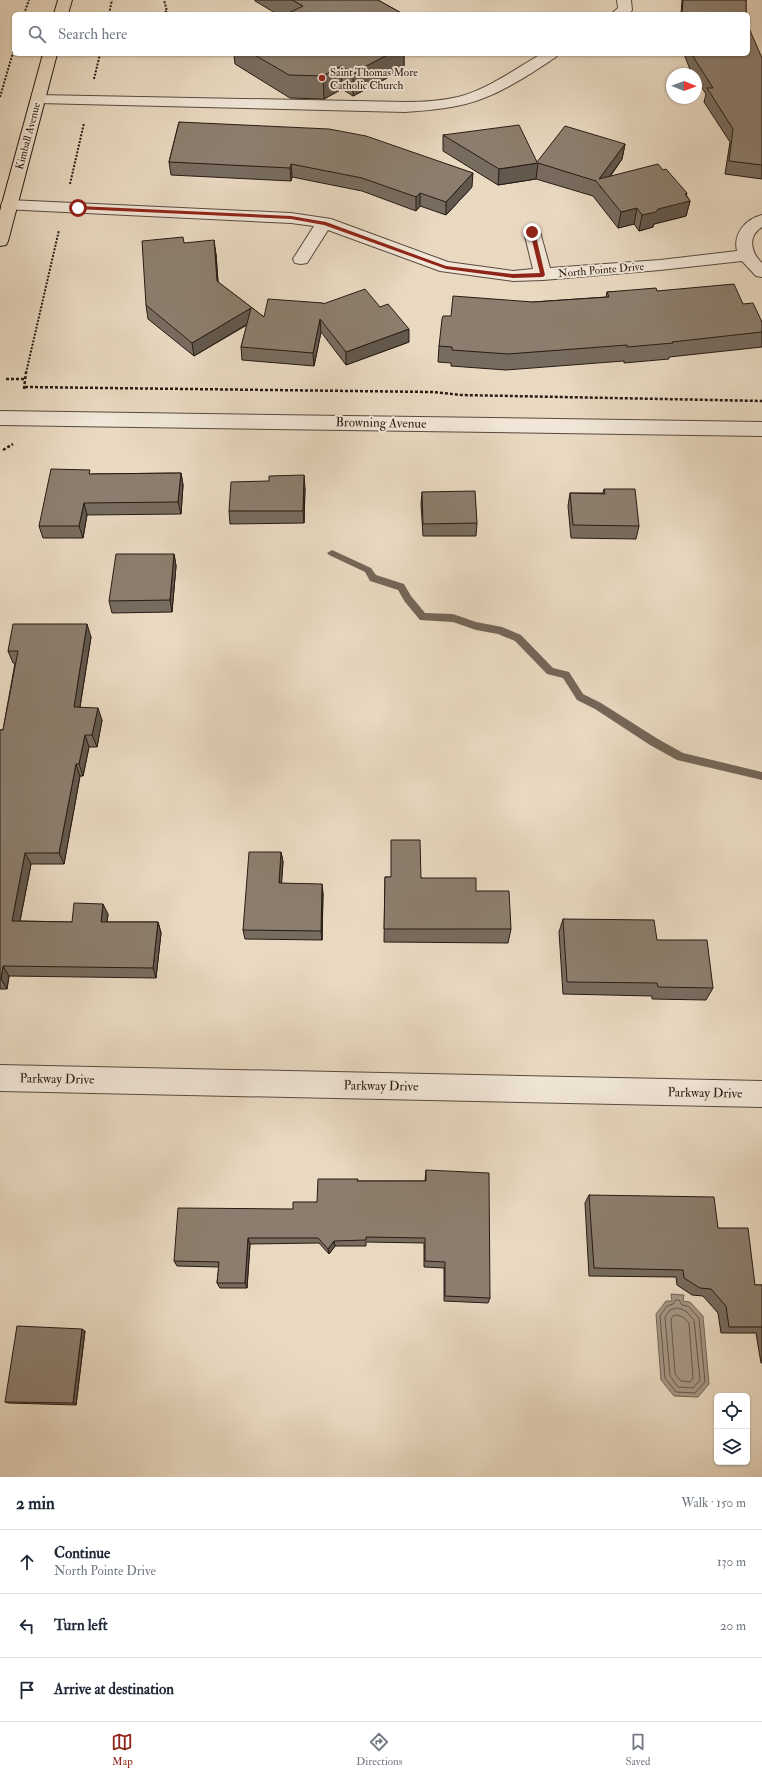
<!DOCTYPE html>
<meta charset="utf-8">
<style>
body{margin:0;font-family:"IM FELL Double Pica",serif;background:#f2f2f3;color:#1f2937}
.controls{position:absolute;right:12px;bottom:12px;display:grid;overflow:hidden;border-radius:6px;box-shadow:0 1px 3px #0004}
.controls button{width:36px;height:36px;display:grid;place-items:center;padding:0;border:0;border-bottom:1px solid #e0e1e3;background:#fff;color:#1f2937;font:20px sans-serif}
.compass{position:absolute;left:666px;top:68px;width:36px;height:36px;border-radius:50%;background:#fff;box-shadow:0 1px 3px #0004;rotate:91deg}
.stop{position:absolute;width:12px;height:12px;margin:-9px;border:3px solid #8f2418;border-radius:50%;background:#fff}
.stop.end{background:#8f2418;border-color:#fff;box-shadow:0 1px 4px #0008}
.list{margin:0;padding:0;list-style:none}
h2{display:flex;justify-content:space-between;align-items:center;height:52px;margin:0;padding:0 16px;font-size:17px}
h2 small{font-size:13px;font-weight:400;color:#747a83}
.list li{display:grid;grid-template-columns:26px 1fr auto;gap:12px;align-items:center;box-sizing:border-box;height:64px;padding:0 16px;border-top:1px solid #e0e1e3}
.list b{display:block;font-size:15px;white-space:nowrap}
.list p{margin:0;font-size:13px;white-space:nowrap;color:#747a83}
.list em{font-size:13px;font-style:normal;color:#747a83}
.icon{flex:none;width:22px;height:22px;fill:none;stroke:currentColor;stroke-width:2;stroke-linecap:round;stroke-linejoin:round}
.map{position:relative;flex:none;width:762px;height:1477px;overflow:hidden}
.search{position:absolute;background:#fff;box-shadow:0 1px 3px #0004;left:12px;right:12px;top:12px;height:44px;display:flex;align-items:center;gap:10px;box-sizing:border-box;padding:0 14px;border-radius:6px;color:#747a83;font-size:15px}
.sheet{height:244px;background:#fff}
nav{display:flex;justify-content:space-around;align-items:center;box-sizing:border-box;height:56px;border-top:1px solid #e0e1e3;background:#fff;font-size:11px;color:#747a83}
nav a{display:grid;justify-items:center;gap:2px}
nav .on{color:#8f2418}
.map>svg:first-child{display:block}
.water{fill:#a79886;stroke:#746658}
.lines{fill:none;stroke-linecap:round;stroke-linejoin:round}
.shore{stroke:#675a4d;stroke-width:1}
.stream{fill:#746658;fill-rule:evenodd}
.minor-casing{stroke:#584a3f;stroke-width:2}
.major-casing{stroke:#271b14;stroke-width:2}
.path-far1{stroke:#271b14;stroke-width:2;stroke-dasharray:2 1.5;stroke-linecap:butt}
.path{stroke:#271b14;stroke-width:2.5;stroke-dasharray:3 2;stroke-linecap:butt}
.minor{fill:#f1e6d7;fill-rule:evenodd}
.major{fill:#e9d9c1;fill-rule:evenodd}
.wall{fill:#786c5f;stroke:#271b14}
.shaded-wall{fill:#62584d;stroke:#271b14}
.building{fill:#8c7e6e;stroke:#271b14}
.route{fill:#8f2418}
.poi-dot{fill:#8f2418;stroke:#f1e6d7;stroke-width:1.5}
.labels{text-anchor:middle;dominant-baseline:central;stroke-width:4;stroke-linejoin:round;paint-order:stroke}
.far-poi-label{font-size:11px;fill:#271b14;stroke:#f1e6d7;text-anchor:start}
.far-street-label{font-size:11px;fill:#271b14;stroke:#f1e6d7}
.street-label{font-size:13px;fill:#271b14;stroke:#f1e6d7}
</style>
<div class="map">
<svg width="762" height="1477" viewBox="0 0 762 1477">
<rect width="100%" height="100%" fill="#e9d9c1"/>
<filter id="stains"><feTurbulence type="fractalNoise" baseFrequency=".005" numOctaves="4"/><feColorMatrix values="0 0 0 0 .2 0 0 0 0 .09 0 0 0 0 .02 0 0 0 .5 -.17"/></filter>
<radialGradient id="worn" r=".72"><stop offset=".6" stop-color="#630" stop-opacity="0"/><stop offset="1" stop-color="#630" stop-opacity=".3"/></radialGradient>
<!-- water -->
<path class="water" d="M671 1294 684 1295 683 1301 690 1302 703 1316 709 1384 698 1397 674 1396 661 1380 656 1314 666 1301H672Z"/>
<g class="lines">
<!-- shore -->
<g class="shore">
<path d="M676 1300H679L682 1305 688 1306 699 1318 705 1382 695 1393 676 1392 665 1378 660 1316 667 1306 673 1304Z"/>
<path d="M678 1308 686 1311 694 1320 700 1380 693 1388 678 1387 670 1376 665 1317 670 1310Z"/>
<path d="M677 1315 683 1317 689 1323 693 1378 690 1382 681 1381 675 1374 671 1319 673 1316Z"/>
</g>
<!-- stream -->
<path class="stream" d="M332 550 371 568 376 575 404 584 411 596 425 613 453 614 476 622 502 627 521 635 553 668 569 672 583 694 601 703 658 739 683 753 762 772V780L677 760 650 745 595 709 577 700 563 678 547 674 515 641 498 634 476 630 453 622 420 620 405 602 398 590 370 581 365 572 329 555 327 553Z"/>
<!-- minor casing -->
<g class="minor-casing">
<g id="minor">
<path d="M617 0H631L632 10 630 13 611 14 618 8Z"/>
<path d="M541 54H558L556 57C533 72 510 88 484 98 459 108 432 110 405 112L38 103 33 102 31 99 33 96 38 95 405 102C423 102 441 101 458 97 488 89 514 70 541 54Z"/>
<path d="M9 200 291 213 331 219 448 262 513 271 533 269 524 232 526 228 532 227 538 228 540 232 550 268 660 260 737 251C733 233 746 219 762 215V227C747 236 751 253 762 263V277L756 276 742 261 660 270 543 280 513 281 440 271 328 230 307 263 301 264 295 263 293 259 314 226 291 223 3 209 1 205 3 201Z"/>
<path d="M0 411 762 422V436L0 425Z"/>
<path d="M0 1065 762 1081V1107L0 1091Z"/>
</g>
</g>
<!-- major casing -->
<g class="major-casing">
<g id="major">
<path d="M58 0H72L68 14H54Z"/>
<path d="M43 54H57L8 241 6 245 0 246V211Z"/>
</g>
</g>
<!-- path-far1 -->
<g class="path-far1">
<path d="M24 14 29 0"/>
<path d="M109 14 112 0"/>
<path d="M162 14 167 11 164 0"/>
<path d="M94 79 100 54"/>
<path d="M0 97 14 49"/>
<path d="M70 184 84 123"/>
<path d="M26 373 59 230"/>
</g>
<!-- path -->
<g class="path">
<path d="M6 379H24"/>
<path d="M25 387 433 392 461 395 762 401"/>
<path d="M24 389 26 372"/>
<path d="M3 450 13 444"/>
</g>
<!-- minor -->
<use href="#minor" class="minor"/>
<!-- major -->
<use href="#major" class="major"/>
</g>
<!-- wall -->
<g class="wall">
<path d="M255 0H378L403 14H277L255 1Z"/>
<path d="M682 0H746V14H681Z"/>
<path d="M234 54H404V69L353 96 342 89 324 99 290 98 235 64Z"/>
<path d="M684 54H748L762 58V179L725 174 730 142 704 102 706 94 696 79V74H692L691 72Z"/>
<path d="M179 122 472 187 446 215 420 206 416 211 362 191 292 177 291 181 171 175 169 162Z"/>
<path d="M443 135 537 162 625 144 622 159 610 177 687 196 690 201 686 216 654 224 653 227 639 231 634 224 618 228 593 196 536 179 498 185 443 151Z"/>
<path d="M184 243 216 254 218 282 264 317 324 304 409 342 346 365 321 332 314 366 242 360 241 347 247 325 194 356 148 319 146 305Z"/>
<path d="M657 291 743 304 762 322V347L669 357V359L624 363V361L506 370 451 366V363L438 362 439 346 451 316 533 302 606 297 607 292Z"/>
<path d="M181 473 183 485 181 514 87 515 83 538H43L39 526 91 474Z"/>
<path d="M305 488 304 523 230 524 229 511Z"/>
<path d="M604 489 639 526 636 539 571 538 568 506 570 493H603Z"/>
<path d="M422 492 477 523 476 536H423L421 504Z"/>
<path d="M174 554 176 566 172 612 112 613 109 601Z"/>
<path d="M91 637 80 707 102 720 97 747H89L83 776H80L64 864H31L20 921 72 922 108 914 107 922H158L161 933 156 978 9 976 7 989H0V730H3L15 663H13L8 651Z"/>
<path d="M281 852 283 862 281 883 323 893 322 940 245 939 243 930Z"/>
<path d="M385 877 421 878 476 891 511 929 508 943 384 942Z"/>
<path d="M563 919 657 940 713 988 706 1000 652 999V996L563 994 559 932Z"/>
<path d="M426 1170 490 1298 488 1303 444 1301V1268L424 1267V1243L366 1242V1246H335L329 1254 319 1243 250 1244 247 1288H220L217 1283 219 1267 177 1266 174 1261 293 1209 317 1202 357 1181H425Z"/>
<path d="M589 1195 718 1228 755 1285H762V1363H761L756 1333H721L718 1313 703 1296 692 1295 677 1285 676 1277 589 1276 585 1203Z"/>
<path d="M85 1331 76 1405 8 1403 5 1402Z"/>
</g>
<!-- shaded-wall -->
<g class="shaded-wall">
<path d="M389 54H404V69L353 96V73Z"/>
<path d="M341 66 342 89 324 99 323 76Z"/>
<path d="M625 144 622 159 601 188 599 179Z"/>
<path d="M538 163 536 179 498 185 499 169Z"/>
<path d="M291 164 292 177 291 181 290 168Z"/>
<path d="M473 173 472 187 446 215V202Z"/>
<path d="M420 193V206L416 211V197Z"/>
<path d="M687 193 685 202 690 201 686 216 654 224 653 227 639 231 642 215 658 209 685 194Z"/>
<path d="M637 208 634 224 618 228 621 212Z"/>
<path d="M214 240 216 254 219 295 217 281Z"/>
<path d="M251 308 252 321 194 356 192 343Z"/>
<path d="M320 319 321 332 314 366 313 353Z"/>
<path d="M409 329V342L346 365V352Z"/>
<path d="M181 473 183 485 181 514 178 502Z"/>
<path d="M304 475 305 488 304 523 303 511Z"/>
<path d="M84 503 87 515 83 538 79 526Z"/>
<path d="M174 554 176 566 172 612 170 600Z"/>
<path d="M87 624 91 637 78 719 74 707Z"/>
<path d="M98 708 102 720 97 747 92 735Z"/>
<path d="M85 735 89 747 83 776 79 764Z"/>
<path d="M76 764 80 776 64 864 59 853Z"/>
<path d="M281 852 283 862 281 893 279 883Z"/>
<path d="M25 853 31 864 18 931 12 921Z"/>
<path d="M322 884 323 893 322 940 321 931Z"/>
<path d="M103 904 108 914 106 932 101 922Z"/>
<path d="M158 922 161 933 156 978 153 968Z"/>
<path d="M3 966 9 976 7 989 1 979Z"/>
<path d="M248 1238 250 1244 247 1288 245 1283Z"/>
<path d="M334 1241 335 1246 329 1254 328 1249Z"/>
<path d="M82 1329 85 1331 76 1405 73 1403Z"/>
</g>
<!-- building -->
<g class="building">
<path d="M292 0H378L403 14H287L303 6Z"/>
<path d="M683 0H746V14H682Z"/>
<path d="M748 26 762 58V165L729 161 733 129 707 88H713L694 58 692 54H748Z"/>
<path d="M253 54H389L353 73 341 66 323 76 289 75Z"/>
<path d="M179 122 329 129 366 136 473 173 446 202 420 193 416 197 362 178 291 164 290 168 169 162Z"/>
<path d="M519 125 537 162 565 126 625 144 599 179 658 164 663 170 666 169 687 193 685 194 690 201 658 209 656 212 642 215 637 208 621 212 596 181 538 163 499 169 443 135Z"/>
<path d="M183 237 184 243 214 240 217 281 264 317 268 299 323 303V304L365 289 380 307 388 304 409 329 346 352 320 319 313 353 241 347 251 308 192 343 146 305 142 241Z"/>
<path d="M734 284 743 304 753 303 762 322V332L672 342 673 343 627 347V345L508 354 452 350V347L439 346 442 319 443 316H451L453 296 533 302 609 297 607 292 656 288 657 291Z"/>
<path d="M51 469 90 470 89 474 181 473 178 502 84 503 79 526H39Z"/>
<path d="M304 475 303 511H229L231 482 269 481V476Z"/>
<path d="M604 489H635L639 526 573 525 570 493 605 494Z"/>
<path d="M475 491 477 523 423 524 422 492Z"/>
<path d="M116 554H174L170 600 109 601Z"/>
<path d="M13 624H87L74 707 98 708 92 735H85L79 764H76L59 853H25L12 921 72 922 74 903 103 904 101 922H158L153 968 3 966 1 979H0V730H3L18 651H8Z"/>
<path d="M391 840H420L421 878H476V891H509L511 929H384L385 877H391Z"/>
<path d="M249 852H281L279 883 322 884 321 931 243 930Z"/>
<path d="M563 919 654 920 657 940H707L713 988 658 987 657 983 567 982Z"/>
<path d="M426 1170 489 1173 490 1298 445 1296V1262L425 1261V1238L366 1237V1240L334 1241 328 1249 318 1238H248L245 1283H217L219 1262 174 1261 178 1208 293 1209V1202H317L318 1179H358L357 1181H426Z"/>
<path d="M589 1195 714 1197 718 1228H748L755 1285H762V1327H729L726 1306 711 1289 700 1288 684 1278 683 1270 594 1268Z"/>
<path d="M17 1326 82 1329 73 1403 5 1402Z"/>
</g>
<!-- route -->
<path class="route" d="M78 206 291 216 326 222 446 266 513 274 540 273 530 232 532 231 535 232 545 275 543 277 513 278 446 269 324 225 291 219 77 209Z"/>
<!-- markers -->
<circle class="poi-dot" cx="322" cy="78" r="4"/>
<g class="labels">
<!-- far-poi labels -->
<g class="far-poi-label">
<text x="330" y="72">Saint Thomas More<tspan x="330" dy="13">Catholic Church</tspan></text>
</g>
<!-- far-street labels -->
<g class="far-street-label">
<text transform="translate(28 136) rotate(-75)">Kimball Avenue</text>
<text transform="translate(601 270) rotate(-5)">North Pointe Drive</text>
</g>
<!-- street labels -->
<g class="street-label">
<text transform="translate(381 423) rotate(1)">Browning Avenue</text>
<text transform="translate(57 1079) rotate(1)">Parkway Drive</text>
<text transform="translate(381 1086) rotate(1)">Parkway Drive</text>
<text transform="translate(705 1093) rotate(1)">Parkway Drive</text>
</g>
</g>
<rect width="100%" height="100%" filter="url(#stains)"/>
<rect width="100%" height="100%" fill="url(#worn)"/>
</svg>
<div class="controls">
<button><svg class="icon" aria-label="locate" viewBox="0 0 24 24"><circle cx="12" cy="12" r="6"/><path d="M12 2v4M12 18v4M2 12h4M18 12h4"/></svg></button>
<button><svg class="icon" aria-label="layers" viewBox="0 0 24 24"><path d="M12 4l9 5-9 5-9-5zM3 14l9 5 9-5"/></svg></button>
</div>
<svg class="compass" viewBox="-18 -18 36 36"><path d="M0-13l5 13h-10z" fill="#e53935"/><path d="M0 13l5-13h-10z" fill="#747a83"/></svg>
<div class="stop" style="left:78px;top:208px"></div>
<div class="stop end" style="left:532px;top:232px"></div>
<div class="search"><svg class="icon" aria-label="search" viewBox="0 0 24 24"><circle cx="10" cy="10" r="6"/><path d="M15 15l6 6"/></svg>Search here</div>
</div>
<section class="sheet">
<h2>2 min<small>Walk · 150 m</small></h2>
<ul class="list">
<li><svg class="icon" aria-label="ahead" viewBox="0 0 24 24"><path d="M12 20V5M6 11l6-6 6 6"/></svg><div><b>Continue</b><p>North Pointe Drive</p></div><em>130 m</em></li>
<li><svg class="icon" aria-label="left" viewBox="0 0 24 24"><path d="M17 20v-9H6M10 6l-5 5 5 5"/></svg><div><b>Turn left</b></div><em>20 m</em></li>
<li><svg class="icon" aria-label="arrive" viewBox="0 0 24 24"><path d="M6 21V4h12l-3 4 3 4H6"/></svg><div><b>Arrive at destination</b></div></li>
</ul>
</section>
<nav>
<a class="on"><svg class="icon" aria-label="map" viewBox="0 0 24 24"><path d="M3 6l6-2 6 2 6-2v14l-6 2-6-2-6 2zM9 4v14M15 6v14"/></svg>Map</a>
<a><svg class="icon" aria-label="directions" viewBox="0 0 24 24"><path d="M12 3l9 9-9 9-9-9zM9 14v-3h6M13 9l2 2-2 2"/></svg>Directions</a>
<a><svg class="icon" aria-label="saved" viewBox="0 0 24 24"><path d="M7 4h10v16l-5-4-5 4z"/></svg>Saved</a>
</nav>
